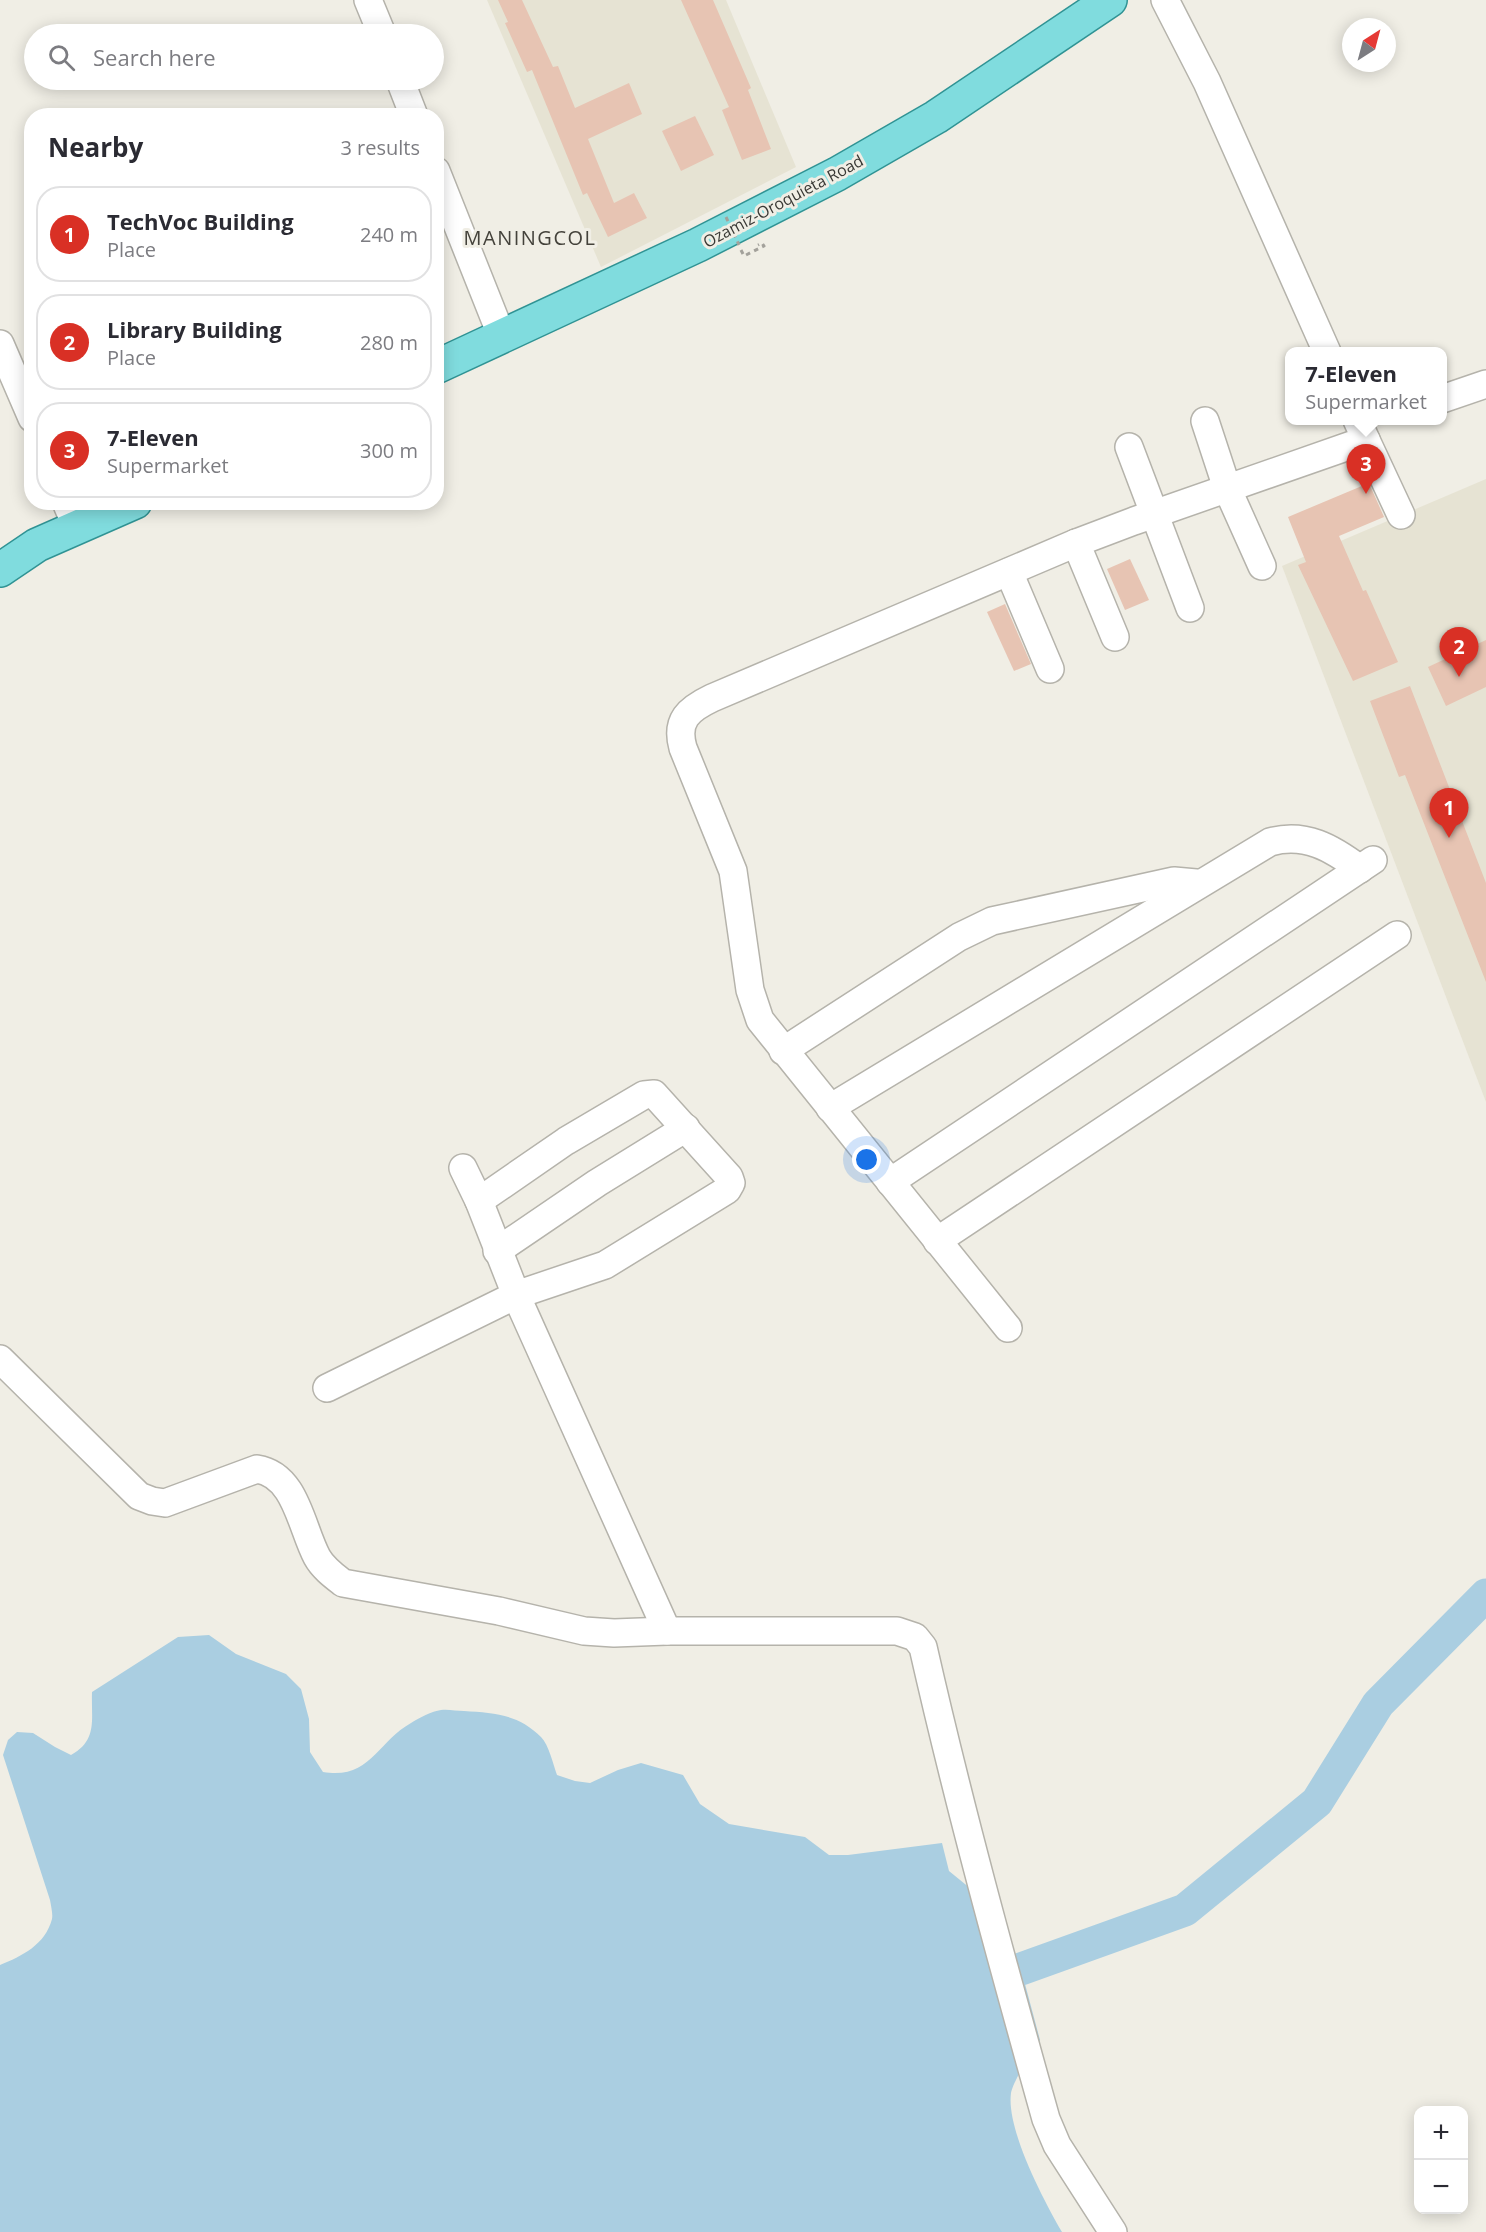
<!DOCTYPE html>
<meta charset="utf-8">
<style>
body{margin:0;font-family:"Open Sans",sans-serif;background:#f7f7f7;color:#2b2b33}
.controls{position:absolute;right:18px;bottom:18px;display:grid;overflow:hidden;border-radius:12px;box-shadow:0 3px 15px #0003}
.controls button{width:54px;height:54px;display:grid;place-items:center;padding:0;border:0;border-bottom:2px solid #e1e1e2;background:#fff;color:#2b2b33;font:30px sans-serif}
.compass{position:absolute;left:1342px;top:18px;width:54px;height:54px;border-radius:50%;background:#fff;box-shadow:0 3px 15px #0003;rotate:36deg}
.you{position:absolute;left:867px;top:1160px;width:21px;height:21px;margin:-15px;border:4px solid #fff;border-radius:50%;background:#1a73e8;box-shadow:0 0 0 9px #1a73e833}
.badge{display:grid;place-items:center;width:39px;height:39px;border-radius:50%;background:#d93025;color:#fff;font-size:20px;font-weight:700}
.pin{position:absolute;translate:-50% -50px;filter:drop-shadow(0 2px 3px #0008)}
.pin::after{content:'';position:absolute;top:32px;width:21px;height:18px;background:inherit;clip-path:polygon(0 0,100% 0,50% 100%)}
.popup{position:absolute;left:1285px;top:347px;width:162px;height:78px;box-sizing:border-box;display:grid;place-content:center;border-radius:12px;background:#fff;filter:drop-shadow(0 2px 4px #0005);font-size:20px;white-space:nowrap;color:#7c7c81}
.popup b{font-size:22px;color:#2b2b33}
.popup::after{content:'';position:absolute;left:50%;top:100%;margin-left:-12px;border:12px solid transparent;border-top-color:#fff}
.list{margin:0;padding:0;list-style:none}
h2{display:flex;justify-content:space-between;align-items:center;height:78px;margin:0;padding:0 24px;font-size:26px}
h2 small{font-size:20px;font-weight:400;color:#7c7c81}
.list li{display:grid;grid-template-columns:39px 1fr auto;gap:18px;align-items:center;box-sizing:border-box;height:96px;margin:0 12px 12px;padding:0 12px;border:2px solid #e1e1e2;border-radius:24px}
.list b{display:block;font-size:22px;white-space:nowrap}
.list p{margin:0;font-size:20px;white-space:nowrap;color:#7c7c81}
.list em{font-size:20px;font-style:normal;color:#7c7c81}
.icon{flex:none;width:33px;height:33px;fill:none;stroke:currentColor;stroke-width:2;stroke-linecap:round;stroke-linejoin:round}
.map{position:relative;flex:none;width:1486px;height:2232px;overflow:hidden}
.search{position:absolute;background:#fff;box-shadow:0 3px 15px #0003;left:24px;top:24px;width:420px;height:66px;display:flex;align-items:center;gap:15px;box-sizing:border-box;padding:0 21px;border-radius:33px;color:#7c7c81;font-size:22px}
.panel{position:absolute;background:#fff;box-shadow:0 3px 15px #0003;left:24px;top:108px;width:420px;height:402px;border-radius:24px}
.map>svg:first-child{display:block}
.built{fill:#e6e3d3}
.water{fill:#aacee1}
.lines{fill:none;stroke-linecap:round;stroke-linejoin:round}
.river{stroke:#aacee1;stroke-width:33}
.building{fill:#e7c4b3}
.minor-casing{stroke:#b5b3ab;stroke-width:30}
.major-casing{stroke:#309394;stroke-width:36}
.path{stroke:#a3a19b;stroke-width:3;stroke-dasharray:4.5 4.5;stroke-linecap:butt}
.minor{stroke:#fff;stroke-width:27}
.major{stroke:#80dcde;stroke-width:33}
.path-bridge{stroke:#a3a19b;stroke-width:3;stroke-dasharray:4.5 4.5;stroke-linecap:butt}
.labels{text-anchor:middle;dominant-baseline:central;stroke-width:6;stroke-linejoin:round;paint-order:stroke}
.street-label{font-size:16px;fill:#383834;stroke:#f0eee5}
.quarter-label{font-size:20px;letter-spacing:1.5px;fill:#44423b;stroke:#f0eee5}
</style>
<div class="map">
<svg width="1486" height="2232" viewBox="0 0 1486 2232">
<rect width="100%" height="100%" fill="#f0eee5"/>
<!-- built -->
<g class="built">
<path d="M487 0H726L796 167 601 267Z"/>
<path d="M1486 479V1102L1282 566Z"/>
</g>
<!-- water -->
<path class="water" d="M209 1635 236 1654 286 1674 301 1689 309 1719 310 1752 323 1772C370 1780 377 1742 411 1723 419 1718 432 1711 441 1710 448 1709 457 1711 464 1711 494 1713 518 1714 541 1737 549 1745 553 1764 557 1775L575 1781 590 1783 618 1770 641 1763 683 1775 700 1804 729 1824 805 1837 829 1855H848L942 1843 949 1871 976 1893 1000 1918 1021 1969 1040 2040C1032 2052 1013 2081 1011 2093 1006 2129 1044 2201 1062 2232H0V1965C22 1956 45 1945 52 1919 53 1914 51 1906 50 1900L3 1755 8 1740 17 1732 33 1733 55 1747 71 1755C98 1740 91 1720 92 1692L178 1637Z"/>
<g class="lines">
<!-- river -->
<path class="river" d="M1021 1969 1185 1910 1317 1802 1378 1704 1486 1595"/>
</g>
<!-- building -->
<g class="building">
<path d="M498 0H522L553 67 558 66 575 108 629 83 642 114 588 139 614 203 634 193 647 218 608 237 587 193 583 195 532 70 527 72 505 23 508 22Z"/>
<path d="M681 0H713L751 88 748 90 771 149 742 160 722 110 729 107Z"/>
<path d="M695 116 714 155 681 171 662 131Z"/>
<path d="M1369 483 1384 517 1339 536 1363 591 1366 590 1398 662 1353 681 1298 565 1306 562 1288 517Z"/>
<path d="M1130 559 1149 600 1125 610 1107 569Z"/>
<path d="M1005 604 1031 664 1014 671 987 612Z"/>
<path d="M1486 640V687L1446 706 1428 667Z"/>
<path d="M1410 686 1486 883V982L1405 775 1399 777 1370 701Z"/>
</g>
<g class="lines">
<!-- minor casing -->
<g class="minor-casing">
<g id="minor">
<path d="M368 0 382 34"/>
<path d="M1165 0 1207 82 1327 352"/>
<path d="M400 80 414 116"/>
<path d="M436 171 502 337"/>
<path d="M0 344 32 418"/>
<path d="M1442 399 1486 384"/>
<path d="M1205 421 1227 488 1262 566"/>
<path d="M1366 440 1401 515"/>
<path d="M1129 447 1190 608"/>
<path d="M66 502 77 528"/>
<path d="M1009 572 1050 669"/>
<path d="M1115 637 1076 543 1134 521 1366 440 1357 420"/>
<path d="M783 1051 959 937 992 921 1174 881 1196 883"/>
<path d="M830 1108 1270 842C1305 832 1332 848 1360 869"/>
<path d="M463 1168 479 1201 516 1295 667 1631"/>
<path d="M890 1182 1373 860"/>
<path d="M937 1241 1397 935"/>
<path d="M497 1251 597 1183 686 1128"/>
<path d="M1008 1328 760 1020 750 990 733 871 683 748C675 720 689 709 712 698L1076 543"/>
<path d="M0 1359 139 1496 152 1501 165 1503 257 1469C296 1475 301 1527 317 1557 323 1568 334 1576 343 1583L499 1611 584 1631 614 1633 667 1631H897L915 1637 923 1647C959 1806 1002 1962 1046 2119L1057 2145 1113 2232"/>
<path d="M327 1388 516 1295 605 1265 727 1190 731 1183 729 1177 654 1094 644 1095 566 1141 479 1201"/>
</g>
</g>
<!-- major casing -->
<g class="major-casing">
<g id="major">
<path d="M436 367 698 245 837 174 936 117 1110 0"/>
<path d="M0 570 37 545 135 502"/>
</g>
</g>
<!-- path -->
<path class="path" d="M741 250 744 256 764 246 762 243 758 245"/>
<!-- minor -->
<use href="#minor" class="minor"/>
<!-- major -->
<use href="#major" class="major"/>
<!-- path-bridge -->
<path class="path-bridge" d="M726 217 739 245"/>
</g>
<g class="labels">
<!-- street labels -->
<g class="street-label">
<text transform="translate(783 201) rotate(-28)">Ozamiz-Oroquieta Road</text>
</g>
<!-- quarter labels -->
<g class="quarter-label">
<text x="530" y="237">MANINGCOL</text>
</g>
</g>
</svg>
<div class="controls">
<button>+</button>
<button>−</button>
</div>
<svg class="compass" viewBox="-18 -18 36 36"><path d="M0-13l5 13h-10z" fill="#e53935"/><path d="M0 13l5-13h-10z" fill="#7c7c81"/></svg>
<div class="you"></div>
<div class="pin badge" style="left:1449px;top:838px">1</div>
<div class="pin badge" style="left:1459px;top:677px">2</div>
<div class="pin badge" style="left:1366px;top:494px">3</div>
<div class="popup"><b>7-Eleven</b>Supermarket</div>
<div class="search"><svg class="icon" aria-label="search" viewBox="0 0 24 24"><circle cx="10" cy="10" r="6"/><path d="M15 15l6 6"/></svg>Search here</div>
<section class="panel">
<h2>Nearby<small>3 results</small></h2>
<ul class="list">
<li><span class="badge">1</span><div><b>TechVoc Building</b><p>Place</p></div><em>240 m</em></li>
<li><span class="badge">2</span><div><b>Library Building</b><p>Place</p></div><em>280 m</em></li>
<li><span class="badge">3</span><div><b>7-Eleven</b><p>Supermarket</p></div><em>300 m</em></li>
</ul>
</section>
</div>
